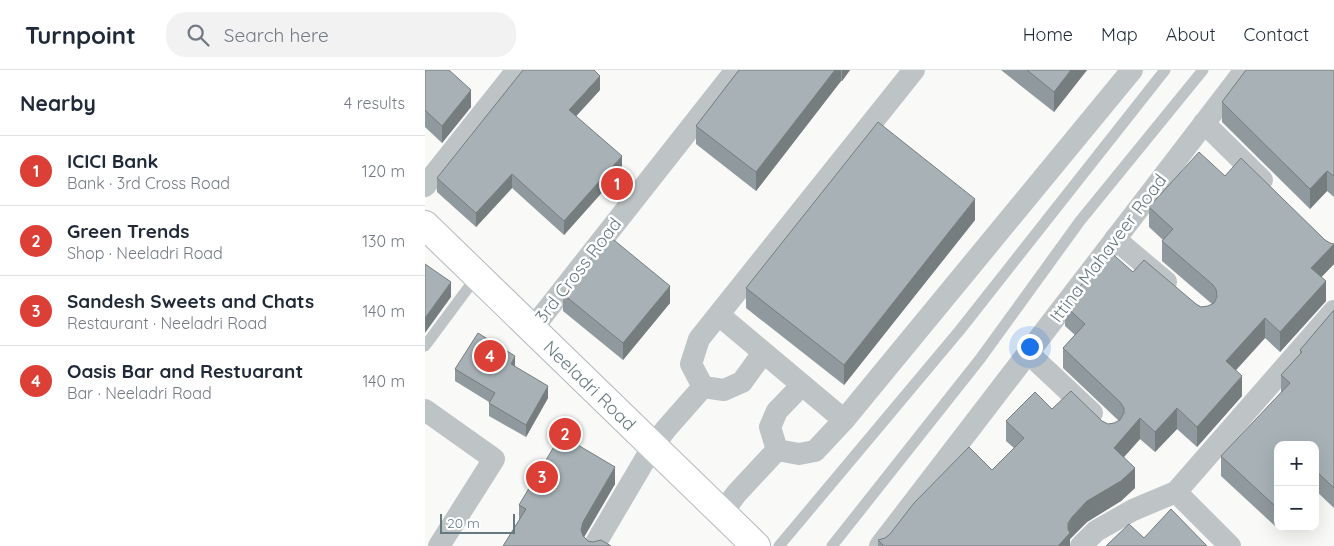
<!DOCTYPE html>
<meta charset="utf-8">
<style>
body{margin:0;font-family:Quicksand,sans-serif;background:#f2f2f3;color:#1f2937}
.controls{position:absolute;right:15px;bottom:15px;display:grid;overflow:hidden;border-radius:10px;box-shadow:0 5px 20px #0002}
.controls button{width:45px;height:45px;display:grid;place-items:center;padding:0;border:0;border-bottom:1px solid #e0e1e3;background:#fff;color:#1f2937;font:25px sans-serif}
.scale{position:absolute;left:15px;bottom:12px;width:75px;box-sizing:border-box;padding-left:5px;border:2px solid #667980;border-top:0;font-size:14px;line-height:18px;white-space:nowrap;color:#667980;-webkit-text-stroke:4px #fff;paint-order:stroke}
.you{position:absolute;left:604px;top:276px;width:18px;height:18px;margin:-12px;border:4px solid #fff;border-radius:50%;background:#1a73e8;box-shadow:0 0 0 8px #1a73e833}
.badge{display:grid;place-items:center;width:32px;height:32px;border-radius:50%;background:#db3f35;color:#fff;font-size:16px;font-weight:700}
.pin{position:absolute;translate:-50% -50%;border:2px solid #fff;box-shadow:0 1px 5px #0006}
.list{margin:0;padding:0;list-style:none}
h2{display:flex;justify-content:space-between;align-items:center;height:65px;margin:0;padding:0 20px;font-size:21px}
h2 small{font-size:16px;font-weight:400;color:#747a83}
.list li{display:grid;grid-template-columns:32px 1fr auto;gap:15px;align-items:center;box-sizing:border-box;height:70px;padding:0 20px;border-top:1px solid #e0e1e3}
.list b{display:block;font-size:19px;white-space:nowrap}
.list p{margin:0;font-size:16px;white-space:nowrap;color:#747a83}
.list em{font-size:16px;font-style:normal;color:#747a83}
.icon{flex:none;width:28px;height:28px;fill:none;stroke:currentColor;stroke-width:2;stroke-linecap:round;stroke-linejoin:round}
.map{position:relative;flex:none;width:909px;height:476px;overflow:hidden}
header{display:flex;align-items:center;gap:30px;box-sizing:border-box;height:70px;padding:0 25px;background:#fff;border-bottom:1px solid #e0e1e3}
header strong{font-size:24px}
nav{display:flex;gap:28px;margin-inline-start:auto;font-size:18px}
.search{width:350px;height:45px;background:#f2f2f3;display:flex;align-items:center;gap:12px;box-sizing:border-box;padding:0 18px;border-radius:20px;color:#747a83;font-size:19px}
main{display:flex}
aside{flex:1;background:#fff}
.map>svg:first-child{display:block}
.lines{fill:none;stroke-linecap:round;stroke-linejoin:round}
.secondary-casing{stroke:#b3babd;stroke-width:30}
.lane{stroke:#bec4c6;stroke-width:11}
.street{stroke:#bec4c6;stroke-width:22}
.secondary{stroke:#fff;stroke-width:28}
.wall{fill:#90999d}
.shaded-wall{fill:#767d7f}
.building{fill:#a8b2b6;stroke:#767d7f}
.labels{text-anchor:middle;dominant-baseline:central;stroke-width:5;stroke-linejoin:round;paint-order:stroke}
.street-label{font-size:18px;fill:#667980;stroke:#fff}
</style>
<header>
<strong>Turnpoint</strong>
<div class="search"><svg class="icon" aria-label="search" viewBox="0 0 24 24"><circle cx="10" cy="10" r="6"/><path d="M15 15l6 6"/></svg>Search here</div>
<nav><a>Home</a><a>Map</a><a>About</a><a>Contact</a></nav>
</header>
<main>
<aside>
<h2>Nearby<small>4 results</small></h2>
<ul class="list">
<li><span class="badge">1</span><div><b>ICICI Bank</b><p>Bank · 3rd Cross Road</p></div><em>120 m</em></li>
<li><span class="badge">2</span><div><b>Green Trends</b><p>Shop · Neeladri Road</p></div><em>130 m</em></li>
<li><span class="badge">3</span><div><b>Sandesh Sweets and Chats</b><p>Restaurant · Neeladri Road</p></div><em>140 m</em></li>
<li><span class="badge">4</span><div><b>Oasis Bar and Restuarant</b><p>Bar · Neeladri Road</p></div><em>140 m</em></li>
</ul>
</aside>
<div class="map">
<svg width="909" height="476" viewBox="0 0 909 476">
<rect width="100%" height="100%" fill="#f9f9f7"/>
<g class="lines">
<!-- secondary casing -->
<g class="secondary-casing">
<g id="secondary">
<path id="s1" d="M0 155 331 476"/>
</g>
</g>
<!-- lane -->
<g class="lane">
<path d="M0 276 52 206"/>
<path d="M354 476 535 260 740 0"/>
<path d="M407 476 555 289 655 151 778 0"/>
</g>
<!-- street -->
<g class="street">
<path d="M779 53 837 110"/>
<path d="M0 116 92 0"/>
<path d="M690 169 741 212"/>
<path d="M294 245 419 350"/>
<path d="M107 259 311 0"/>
<path d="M603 283 667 343"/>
<path d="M278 317 266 294 274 269 489 0"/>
<path d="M278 317 299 320 317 312 338 283"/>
<path d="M0 340 69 389 14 476"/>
<path d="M352 380 374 384 390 381 419 350 707 0"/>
<path d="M352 380 345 357 352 341 377 315"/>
<path d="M297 443 311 424 352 380"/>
<path d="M169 476 228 376 241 359 278 317"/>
<path d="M455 476 820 0"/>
<path d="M656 476 671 461 708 440 751 422"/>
<path d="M805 476 751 422 909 241"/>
</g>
<!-- secondary -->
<use href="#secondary" class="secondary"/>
</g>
<!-- wall -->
<g class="wall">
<path d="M0 0 46 37 17 73 0 57Z"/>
<path d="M314 0H425L417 11H416L331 121 271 74V56Z"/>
<path d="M576 0H662L629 42Z"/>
<path d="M909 0V127L902 121 885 139 797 52V32Z"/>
<path d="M175 20 151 46 197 100 139 165 87 118 51 157 12 122V108Z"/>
<path d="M800 106 909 194 896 207 901 231 855 282 840 268 811 300 817 326 772 377 752 359 730 382 715 369 699 387 710 418 696 431 662 452 645 469V476H453V470L460 468 567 400 589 378 581 371V351L627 339 677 351 683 354 689 353 694 351 638 298V278L650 265 640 256V236L708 202 776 237 783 236 787 234 737 191V171L738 170 724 157V137Z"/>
<path d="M550 150 419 315 321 238V218Z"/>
<path d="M138 224 245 233 198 290 138 241Z"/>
<path d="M909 240V438L890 420V375H853V453L850 456 796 406V386L856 323V305L875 285V280Z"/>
<path d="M90 296 123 328 101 367 64 346V332L30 311V299Z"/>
<path d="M190 414 159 467 163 471 78 476 94 450V435Z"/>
</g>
<!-- shaded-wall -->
<g class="shaded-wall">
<path d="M410 0H416V11L331 121V102Z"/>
<path d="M417 0H425L417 11Z"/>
<path d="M646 0H662L629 42V22Z"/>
<path d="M175 6V20L144 54V40Z"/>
<path d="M46 20V37L17 73V56Z"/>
<path d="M197 86V100L139 165V151Z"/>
<path d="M902 101V121L885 139V119Z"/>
<path d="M87 104V118L51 157V143Z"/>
<path d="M550 129V150L419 315V295Z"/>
<path d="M909 174V194L886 218V198Z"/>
<path d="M901 211V231L855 282V262Z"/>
<path d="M26 212V227L0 263V248Z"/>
<path d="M245 216V233L198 290V273Z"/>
<path d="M840 248V268L801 311V291Z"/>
<path d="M90 286V298L86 294Z"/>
<path d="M817 306V326L772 377V357Z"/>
<path d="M123 316V328L101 367V355Z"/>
<path d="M752 338V359L730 382V362Z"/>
<path d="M715 348V369L689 398V378Z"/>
<path d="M190 397V414L158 469 156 460 158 452Z"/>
<path d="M710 398V418L696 431 662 452 645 469V476H633L647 447 662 431Z"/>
<path d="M853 433V453L850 456V436Z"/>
</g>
<!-- building -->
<g class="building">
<path d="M0 0H24L46 20 17 56 0 40Z"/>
<path d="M98 0H169L175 6 144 40 197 86 139 151 87 104 51 143 12 108Z"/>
<path d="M314 0H410L331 102 271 56Z"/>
<path d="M602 0H646L629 22Z"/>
<path d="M821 0H909V106L902 101 885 119 797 32Z"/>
<path d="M453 52 550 129 419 295 321 218Z"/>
<path d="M774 82 800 106 816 88 900 170 905 173 909 174 886 198 901 211 855 262 840 248 801 291 817 306 772 357 752 338 730 362 715 348 689 378 710 398 696 411 662 431 647 447 643 453V459L645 463 633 476H459L453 470 460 468 465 464 489 433 544 377 567 400 599 368 581 351 610 322 627 339 646 321 677 351 683 354 689 353 695 350 699 343V338L695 332 638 278 660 254 640 236 683 180 708 202 719 190 771 234 776 237 783 236 789 233 792 227 791 219 787 214 737 171 748 159 724 137Z"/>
<path d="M184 166 245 216 198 273 138 224Z"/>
<path d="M0 194 26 212 0 248Z"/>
<path d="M909 240V418L890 400V375H853V433L850 436 796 386 865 313 856 305 877 282 875 280Z"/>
<path d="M53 263 90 286 86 294 123 316 101 355 64 333 70 323 30 299Z"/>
<path d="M136 365 190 397 158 452 156 460 158 466 163 471 168 472 176 470 186 476H78L101 439 94 435Z"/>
<path d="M746 439 782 476H681L704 454 719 468Z"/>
</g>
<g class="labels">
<!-- street labels -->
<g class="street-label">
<text transform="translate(683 178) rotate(-53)">Ittina Mahaveer Road</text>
<text transform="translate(153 200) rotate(-52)">3rd Cross Road</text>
<text stroke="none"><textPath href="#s1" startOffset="230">Neeladri Road</textPath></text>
</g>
</g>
</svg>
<div class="controls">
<button>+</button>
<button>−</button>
</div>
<div class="scale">20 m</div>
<div class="you"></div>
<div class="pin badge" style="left:192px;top:114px">1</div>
<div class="pin badge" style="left:140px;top:364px">2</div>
<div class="pin badge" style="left:117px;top:407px">3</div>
<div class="pin badge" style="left:65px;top:286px">4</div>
</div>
</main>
